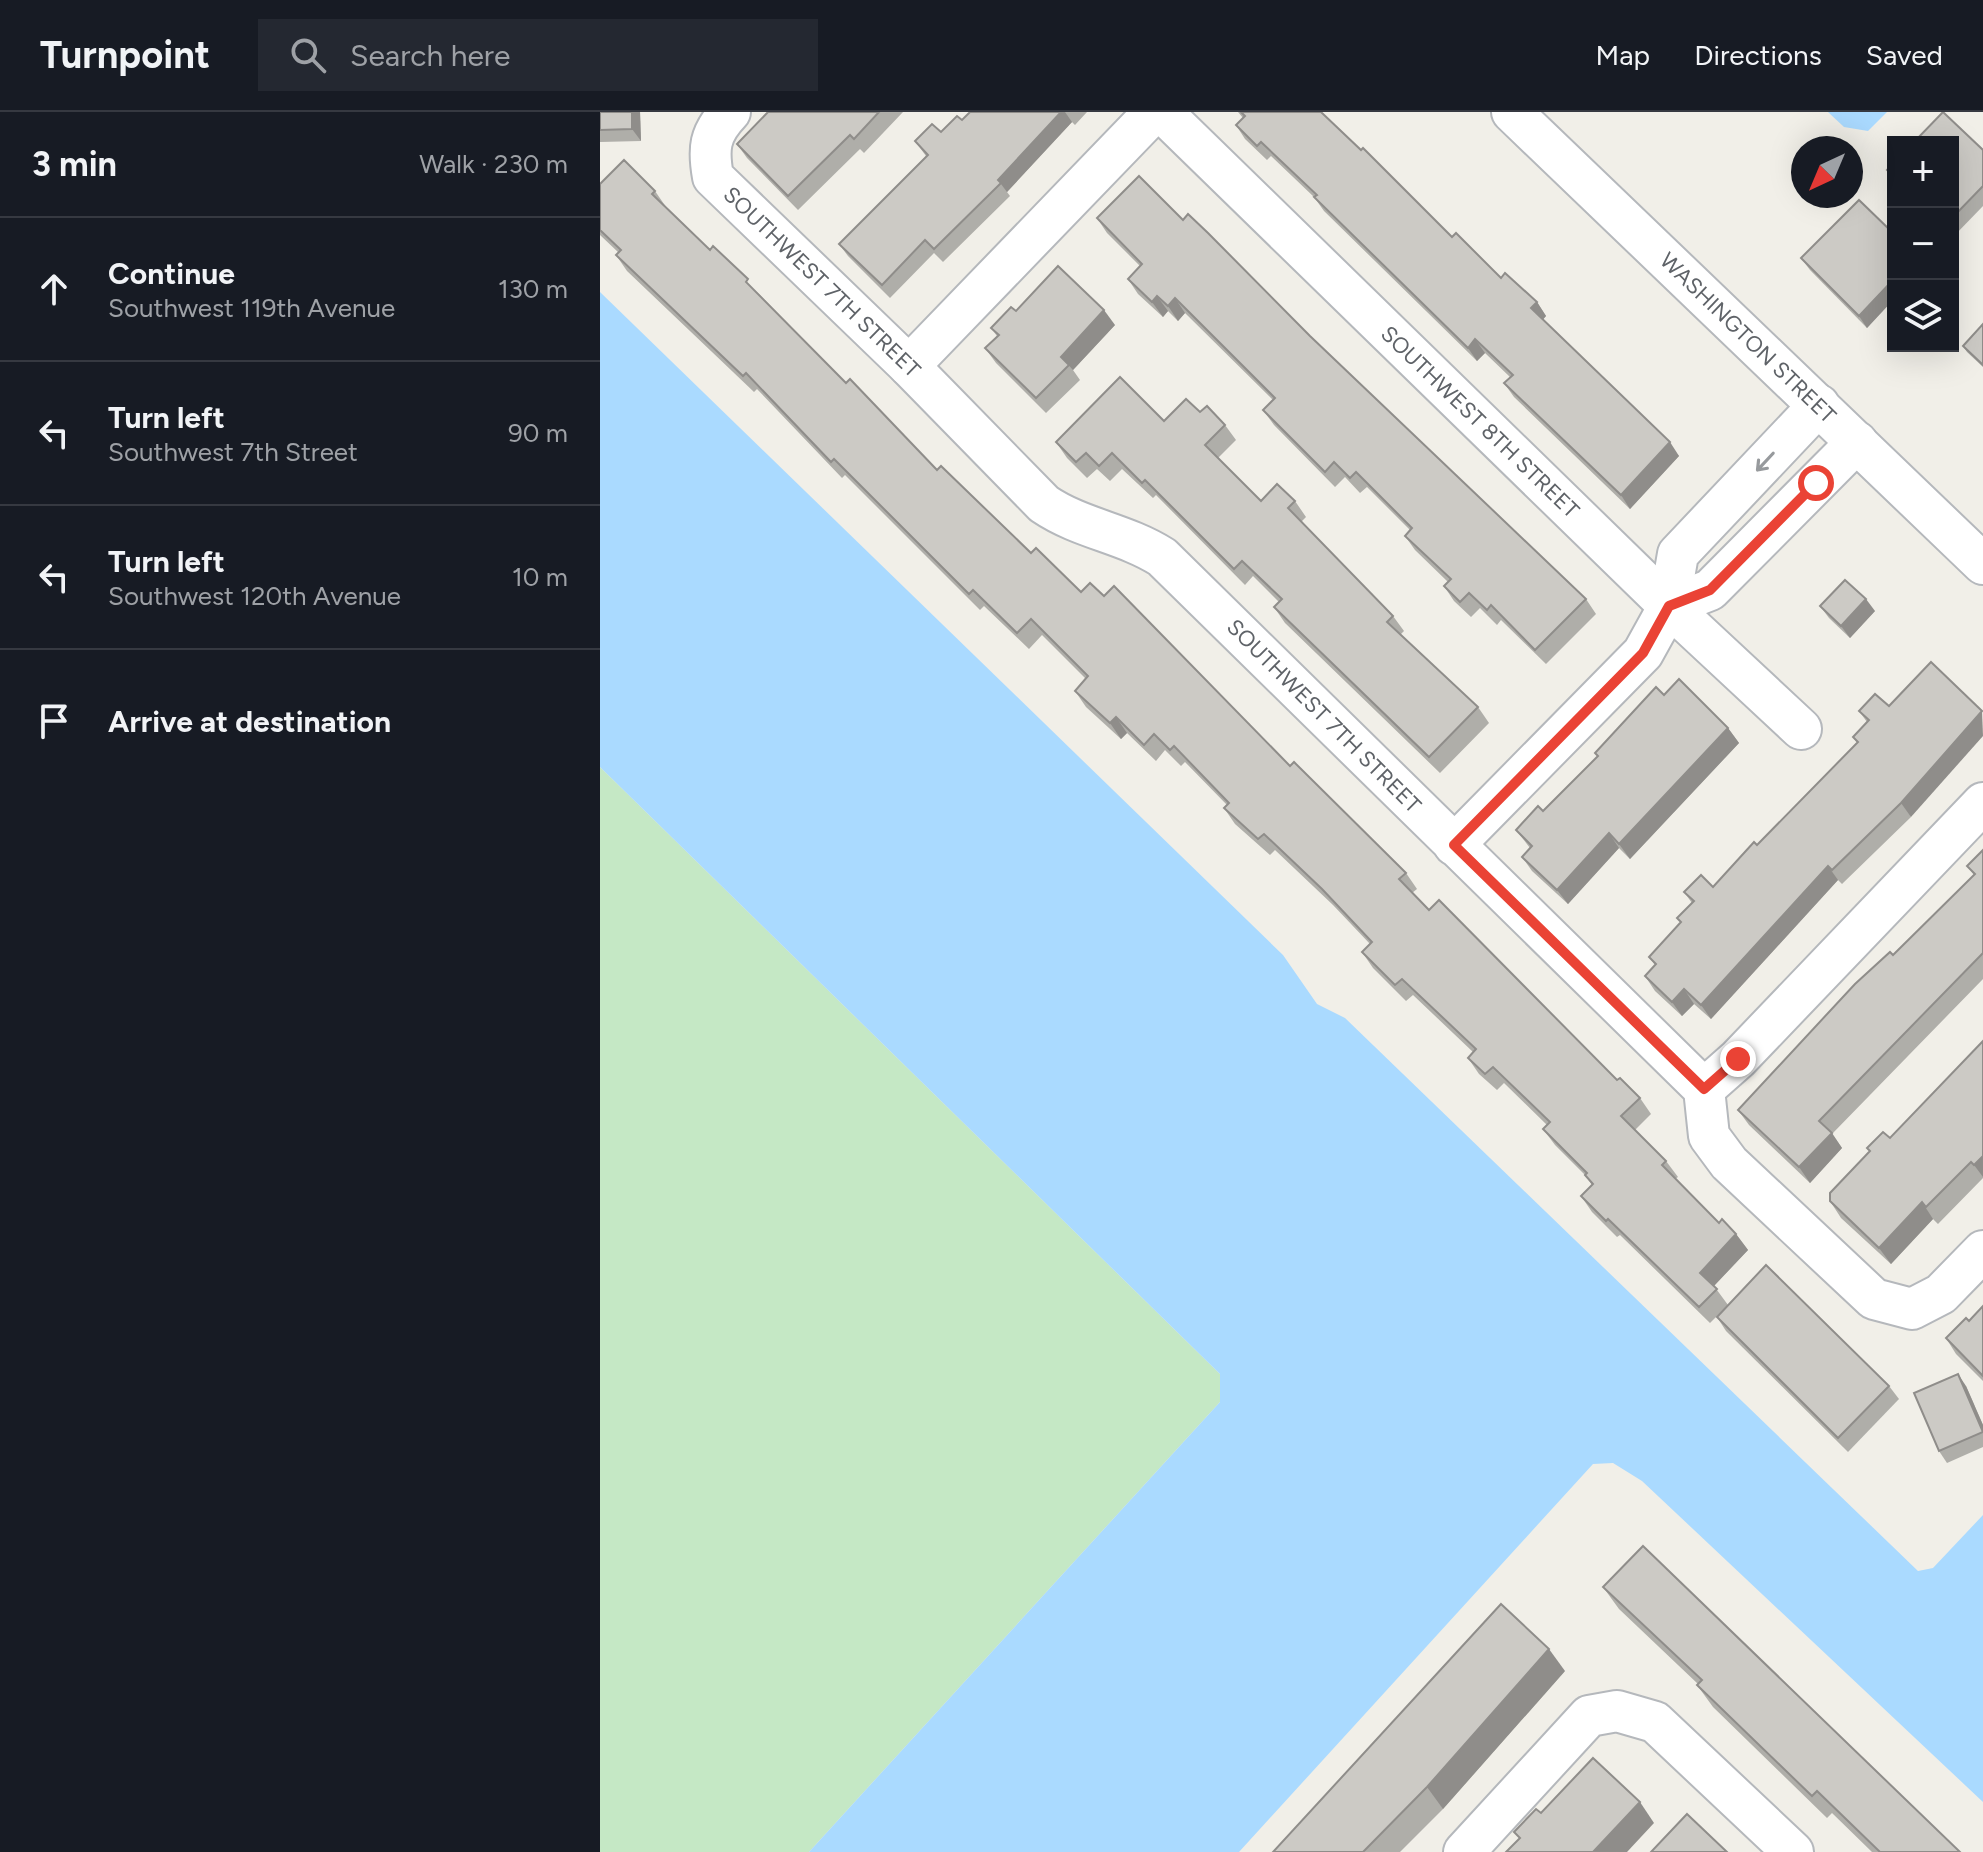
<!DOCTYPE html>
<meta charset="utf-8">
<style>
body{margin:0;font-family:Figtree,sans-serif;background:#242831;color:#f1f3f6}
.controls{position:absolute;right:24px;top:24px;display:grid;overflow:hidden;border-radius:0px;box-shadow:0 8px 32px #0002}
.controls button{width:72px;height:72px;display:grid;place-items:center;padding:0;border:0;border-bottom:2px solid #363941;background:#171b24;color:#f1f3f6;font:40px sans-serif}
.compass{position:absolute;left:1191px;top:24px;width:72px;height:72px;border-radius:50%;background:#171b24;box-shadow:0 8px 32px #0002;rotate:224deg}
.stop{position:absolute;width:24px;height:24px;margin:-18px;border:6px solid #ea4335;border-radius:50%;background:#fff}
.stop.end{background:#ea4335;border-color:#fff;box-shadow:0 2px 8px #0008}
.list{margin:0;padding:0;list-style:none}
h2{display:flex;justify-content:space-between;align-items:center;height:104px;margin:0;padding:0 32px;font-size:34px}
h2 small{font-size:26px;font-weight:400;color:#9ea1a6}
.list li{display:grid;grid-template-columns:52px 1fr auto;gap:24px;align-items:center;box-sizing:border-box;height:144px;padding:0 32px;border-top:2px solid #363941}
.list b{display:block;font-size:30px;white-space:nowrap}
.list p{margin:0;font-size:26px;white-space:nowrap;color:#9ea1a6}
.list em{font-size:26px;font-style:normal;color:#9ea1a6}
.icon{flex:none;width:44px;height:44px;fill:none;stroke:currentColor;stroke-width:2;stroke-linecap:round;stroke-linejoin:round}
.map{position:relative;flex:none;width:1383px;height:1740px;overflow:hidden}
header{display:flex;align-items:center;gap:48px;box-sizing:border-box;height:112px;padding:0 40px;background:#171b24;border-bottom:2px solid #363941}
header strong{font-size:38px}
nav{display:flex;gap:44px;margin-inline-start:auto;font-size:28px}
.search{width:560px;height:72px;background:#242831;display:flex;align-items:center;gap:20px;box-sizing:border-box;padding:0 28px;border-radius:0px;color:#9ea1a6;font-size:30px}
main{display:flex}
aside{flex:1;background:#171b24}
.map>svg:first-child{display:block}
.green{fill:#c5e8c5}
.water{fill:#aadaff}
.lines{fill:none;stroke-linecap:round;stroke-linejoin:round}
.minor-casing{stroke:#b5b8bc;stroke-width:44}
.minor{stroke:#fff;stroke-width:40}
.wall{fill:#afaea9}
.shaded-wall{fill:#8f8d8a}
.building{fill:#cccac5;stroke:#8f8d8a;stroke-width:2}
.oneway{stroke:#979a9d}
.route{stroke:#ea4335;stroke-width:10}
.labels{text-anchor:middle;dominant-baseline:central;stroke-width:6;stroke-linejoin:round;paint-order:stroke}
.street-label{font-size:22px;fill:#5f6368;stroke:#fff}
</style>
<header>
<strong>Turnpoint</strong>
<div class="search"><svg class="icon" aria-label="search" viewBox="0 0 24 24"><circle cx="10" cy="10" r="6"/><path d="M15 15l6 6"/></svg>Search here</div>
<nav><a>Map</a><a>Directions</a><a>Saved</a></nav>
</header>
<main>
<aside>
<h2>3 min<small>Walk · 230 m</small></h2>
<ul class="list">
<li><svg class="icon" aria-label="ahead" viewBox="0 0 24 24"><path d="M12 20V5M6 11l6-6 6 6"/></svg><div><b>Continue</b><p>Southwest 119th Avenue</p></div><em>130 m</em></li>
<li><svg class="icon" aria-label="left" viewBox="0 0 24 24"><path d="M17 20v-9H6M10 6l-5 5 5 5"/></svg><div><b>Turn left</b><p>Southwest 7th Street</p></div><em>90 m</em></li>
<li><svg class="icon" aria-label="left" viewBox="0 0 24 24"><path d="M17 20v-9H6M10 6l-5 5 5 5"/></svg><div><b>Turn left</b><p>Southwest 120th Avenue</p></div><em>10 m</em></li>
<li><svg class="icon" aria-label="arrive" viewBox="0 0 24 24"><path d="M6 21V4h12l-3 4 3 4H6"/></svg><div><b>Arrive at destination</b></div></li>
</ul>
</aside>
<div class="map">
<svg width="1383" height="1740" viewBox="0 0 1383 1740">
<rect width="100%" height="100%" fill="#f1efe8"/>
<!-- green -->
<path class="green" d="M0 655 620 1262V1290L209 1740H0Z"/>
<!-- water -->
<g class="water">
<path d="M1228 0H1287L1268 19 1244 15Z"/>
<path d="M0 180 683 843 717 892 745 906 1318 1459 1333 1456 1383 1403V1690L1042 1369 1013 1351 993 1352 639 1740H209L620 1290V1262L0 655Z"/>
</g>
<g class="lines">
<!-- minor casing -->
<g class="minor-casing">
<g id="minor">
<path d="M130 0C109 22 108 37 113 65L309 254 444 392C481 417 524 421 562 445L1104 977 1109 1024 1129 1051 1274 1187 1312 1197 1341 1182 1383 1139"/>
<path d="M562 0 1069 494 1201 617"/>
<path d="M912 0 1383 452"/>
<path d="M309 254 554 0"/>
<path d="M1069 494 1110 478 1257 330"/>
<path d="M854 733 1043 541 1069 494 1078 442 1219 293"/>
<path d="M1104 977 1138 947 1383 691"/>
<path d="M864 1740 989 1604 1017 1599 1055 1610 1193 1740"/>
</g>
</g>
<!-- minor -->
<use href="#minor" class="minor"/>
</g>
<!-- wall -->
<g class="wall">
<path d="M0 0H40L41 29 0 30Z"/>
<path d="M168 0H303L264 41 260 37 198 98 147 46 137 32Z"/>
<path d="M370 0H487L475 13 472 10 407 80 410 84 343 150 334 141 290 186 248 144 239 132 326 44 315 29 341 20 362 8Z"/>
<path d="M638 0H721L852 125 901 166 937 190 946 204 943 207 1079 344 1030 397 914 285 904 271 910 265 885 241 877 249 724 99 714 85 671 44 667 48 645 27 636 13 643 6Z"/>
<path d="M1353 30 1383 38V94L1353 125Z"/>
<path d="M0 72 55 79 66 95 110 138 159 182 246 271 337 358 431 441 481 480 690 654 806 761 817 777 812 781 829 798 1017 968 1040 986 1051 1002 1035 1018 1066 1049 1078 1065 1075 1067 1119 1111 1136 1122 1148 1138 1114 1174 1128 1193 1110 1211 1020 1123 1017 1125 992 1100 981 1084 992 1073 985 1063 955 1033 943 1017 947 1013 904 971 897 978 879 962 868 946 873 940 813 883 806 889 773 856 762 840 770 832 733 793 675 738 670 743 635 712 624 696 627 693 585 650 581 654 565 638 556 649 527 621 521 627 486 595 475 579 486 567 442 523 429 537 384 494 380 498 245 363 242 366 157 277 154 280 27 159 16 143 19 141 0 123Z"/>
<path d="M497 106 583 108 710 224 986 487 996 502 946 552 901 508 897 513 880 496 871 505 854 489 844 474 848 470 815 438 805 424 810 418 767 375 760 381 745 365 735 375 674 313 663 298 673 288 585 201 578 209 568 199 563 205 538 182 528 167 540 154 507 121Z"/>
<path d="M1293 121V188L1267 216 1210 158 1201 146Z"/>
<path d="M416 199 515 213 473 258 480 268 446 301 396 251 385 236 397 224 391 216Z"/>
<path d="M1383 212V255L1367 240 1363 234Z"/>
<path d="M600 300 625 313 636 328 618 346 661 389H695L706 405 701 410 793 504 804 519 800 523 878 595 889 611 840 661 685 511 674 495 679 490 653 464 645 473 556 383 553 386 522 357 510 369 497 357 487 366 467 346 456 330 564 309Z"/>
<path d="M1220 494 1275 499 1250 526 1229 506Z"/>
<path d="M1275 582 1311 705 1242 772 1238 768 1111 907 1094 892 1082 904 1055 879 1045 864 1055 853 1049 845 1081 811 1077 806 1092 791 1084 780 1113 775 1157 733 1257 631 1253 625 1267 610 1259 599Z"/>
<path d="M1064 583 1128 616 1139 631 1030 747 1019 736 968 792 932 759 922 745 930 736 916 718 943 699 998 645 995 641Z"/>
<path d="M1383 738V867L1232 1022 1242 1036 1210 1071 1149 1013 1138 998 1374 763 1367 754Z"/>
<path d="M1383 929V1066L1338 1112 1333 1107 1291 1152 1241 1106 1230 1089Z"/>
<path d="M1383 1194V1269L1356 1242 1346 1226 1369 1209Z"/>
<path d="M1117 1205 1289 1274 1299 1287 1248 1340 1126 1219Z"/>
<path d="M1366 1274 1383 1313V1335L1347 1351 1339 1339Z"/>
<path d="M1003 1475 1360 1740H1272L1232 1701 1227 1706 1113 1595 1097 1573 1098 1572 1019 1497Z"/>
<path d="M965 1559 843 1697 800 1740H673Z"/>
</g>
<!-- shaded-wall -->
<g class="shaded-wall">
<path d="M32 0H40L41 29 32 17Z"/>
<path d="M461 0H465L472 10 407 80 398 68Z"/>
<path d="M1293 168V188L1267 216 1259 204Z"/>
<path d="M557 184 568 199 563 205 552 190Z"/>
<path d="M575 186 585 201 578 209 568 194Z"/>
<path d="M937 190 946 204 941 210 931 196Z"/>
<path d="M504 198 515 213 473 258 461 245Z"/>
<path d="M875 227 885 241 877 249 868 236Z"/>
<path d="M1070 330 1079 344 1030 397 1021 383Z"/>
<path d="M1266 487 1275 499 1250 526 1241 514Z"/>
<path d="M1382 599 1383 624 1311 705 1301 691Z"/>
<path d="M516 605 527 621 521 627 510 611Z"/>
<path d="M1128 616 1139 631 1030 747 1019 732Z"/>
<path d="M1009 721 1019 736 968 792 957 778Z"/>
<path d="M1228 754 1238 768 1111 907 1101 893Z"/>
<path d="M1084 877 1094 892 1082 904 1072 890Z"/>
<path d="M1232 1021 1242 1036 1210 1071 1199 1055Z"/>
<path d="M1383 1044V1065L1374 1053Z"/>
<path d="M1322 1090 1333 1107 1291 1152 1279 1136Z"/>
<path d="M1136 1122 1148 1138 1111 1177 1100 1161Z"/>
<path d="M1358 1262 1366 1274 1383 1313V1321Z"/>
<path d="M949 1537 965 1559 843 1697 827 1675Z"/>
<path d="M1040 1690 1054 1711 1027 1740H993Z"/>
</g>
<!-- building -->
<g class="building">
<path d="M0 0H32V17L0 18Z"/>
<path d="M168 0H279L254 27 250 23 188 84 137 32Z"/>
<path d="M370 0H461L398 68 401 71 334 137 325 128 282 173 239 132 328 43 315 29 332 12 341 20 357 4 362 8Z"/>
<path d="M641 0H721L761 38 763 36 852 125 856 121 901 166 905 161 937 190 931 196 1070 330 1021 383 904 271 913 263 875 227 868 236 714 85 717 83 661 30 657 34 636 13 645 4Z"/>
<path d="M1343 0 1383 38V74L1353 105V30H1314Z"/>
<path d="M24 48 55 79 52 82 110 138 113 134 148 167 146 170 246 271 250 267 337 358 341 354 431 441 436 436 481 480 490 471 504 484 514 474 690 654 694 650 806 761 799 767 829 798 839 788 1017 968 1020 966 1040 986 1021 1004 1066 1049 1062 1053 1119 1111 1122 1107 1136 1122 1100 1161 1117 1177 1099 1195 1008 1107 1006 1109 981 1084 993 1072 985 1063 987 1061 943 1017 950 1010 893 955 885 962 868 946 876 937 802 867 795 873 762 840 772 830 722 777 664 722 658 727 624 696 629 691 574 634 570 638 554 622 544 633 516 605 510 611 475 579 488 564 431 507 417 521 373 478 369 482 234 347 231 350 146 261 143 264 16 143 21 138 0 118V72Z"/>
<path d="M1293 51V64L1287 58Z"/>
<path d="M539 64 583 108 588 102 608 121 710 224 986 487 935 538 891 493 887 498 869 481 860 490 844 474 851 467 805 424 812 416 756 360 750 366 734 350 725 360 663 298 675 286 575 186 568 194 557 184 552 190 528 167 542 152 497 106Z"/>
<path d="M1259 88 1293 121V168L1259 204 1201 146Z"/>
<path d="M458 154 504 198 461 245 469 253 436 286 385 236 399 223 391 216 411 195 416 199Z"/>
<path d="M1383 212V253L1363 234Z"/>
<path d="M520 265 564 309 586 287 600 300 607 294 625 313 605 333 661 389 677 372 695 389 688 396 793 504 787 510 878 595 829 645 674 495 682 487 642 449 634 457 545 368 542 371 512 341 499 354 486 341 476 350 456 330Z"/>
<path d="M1245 468 1266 487 1241 514 1220 494Z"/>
<path d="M1331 550 1382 599 1301 691 1232 758 1228 754 1101 893 1084 877 1072 890 1045 864 1056 852 1049 845 1081 810 1077 806 1094 789 1084 780 1101 763 1113 775 1154 730 1157 733 1258 630 1253 625 1269 608 1259 599 1275 582 1289 594Z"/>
<path d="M1079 567 1128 616 1019 732 1009 721 957 778 922 745 932 734 916 718 938 694 943 699 998 644 995 641 1056 575 1064 583Z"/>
<path d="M1383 738V841L1219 1009 1232 1021 1199 1055 1138 998 1255 872 1290 840 1293 843 1375 762 1367 754Z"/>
<path d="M1383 929V1044L1374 1053 1371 1050 1326 1095 1322 1090 1279 1136 1230 1089V1081L1270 1039 1267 1036 1283 1020 1290 1026Z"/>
<path d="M1166 1153 1289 1274 1238 1326 1117 1205Z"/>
<path d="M1383 1194V1264L1346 1226 1366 1206 1369 1209Z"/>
<path d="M1358 1262 1383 1320 1339 1339 1314 1281Z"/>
<path d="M1043 1434 1360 1740H1280L1217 1679 1212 1684 1097 1573 1102 1568 1003 1475Z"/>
<path d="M901 1492 949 1537 827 1675 763 1740H673Z"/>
<path d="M993 1646 1040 1690 993 1740H906L920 1726 914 1720 936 1697 941 1701Z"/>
<path d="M1087 1702 1127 1740H1051Z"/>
</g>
<!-- one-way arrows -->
<defs><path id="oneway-shaft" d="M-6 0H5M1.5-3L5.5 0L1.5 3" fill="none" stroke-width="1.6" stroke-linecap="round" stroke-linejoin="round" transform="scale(2)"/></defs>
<use class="oneway" href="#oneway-shaft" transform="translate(1165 350) rotate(133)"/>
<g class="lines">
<!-- route -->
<path class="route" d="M1138 947 1104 977 854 733 1043 541 1069 494 1110 478 1216 371"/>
</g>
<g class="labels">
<!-- street labels -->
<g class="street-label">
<text transform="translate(222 170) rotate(44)">SOUTHWEST 7TH STREET</text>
<text transform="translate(1148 226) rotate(44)">WASHINGTON STREET</text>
<text transform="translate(880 310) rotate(44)">SOUTHWEST 8TH STREET</text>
<text transform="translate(724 604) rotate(45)">SOUTHWEST 7TH STREET</text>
</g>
</g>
</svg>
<div class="controls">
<button>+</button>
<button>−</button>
<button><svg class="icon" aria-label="layers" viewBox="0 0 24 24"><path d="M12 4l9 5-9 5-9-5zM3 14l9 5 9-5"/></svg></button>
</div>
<svg class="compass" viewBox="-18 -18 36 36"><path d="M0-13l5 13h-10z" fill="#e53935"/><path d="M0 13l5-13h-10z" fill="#9ea1a6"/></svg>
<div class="stop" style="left:1216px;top:371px"></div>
<div class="stop end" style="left:1138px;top:947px"></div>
</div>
</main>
